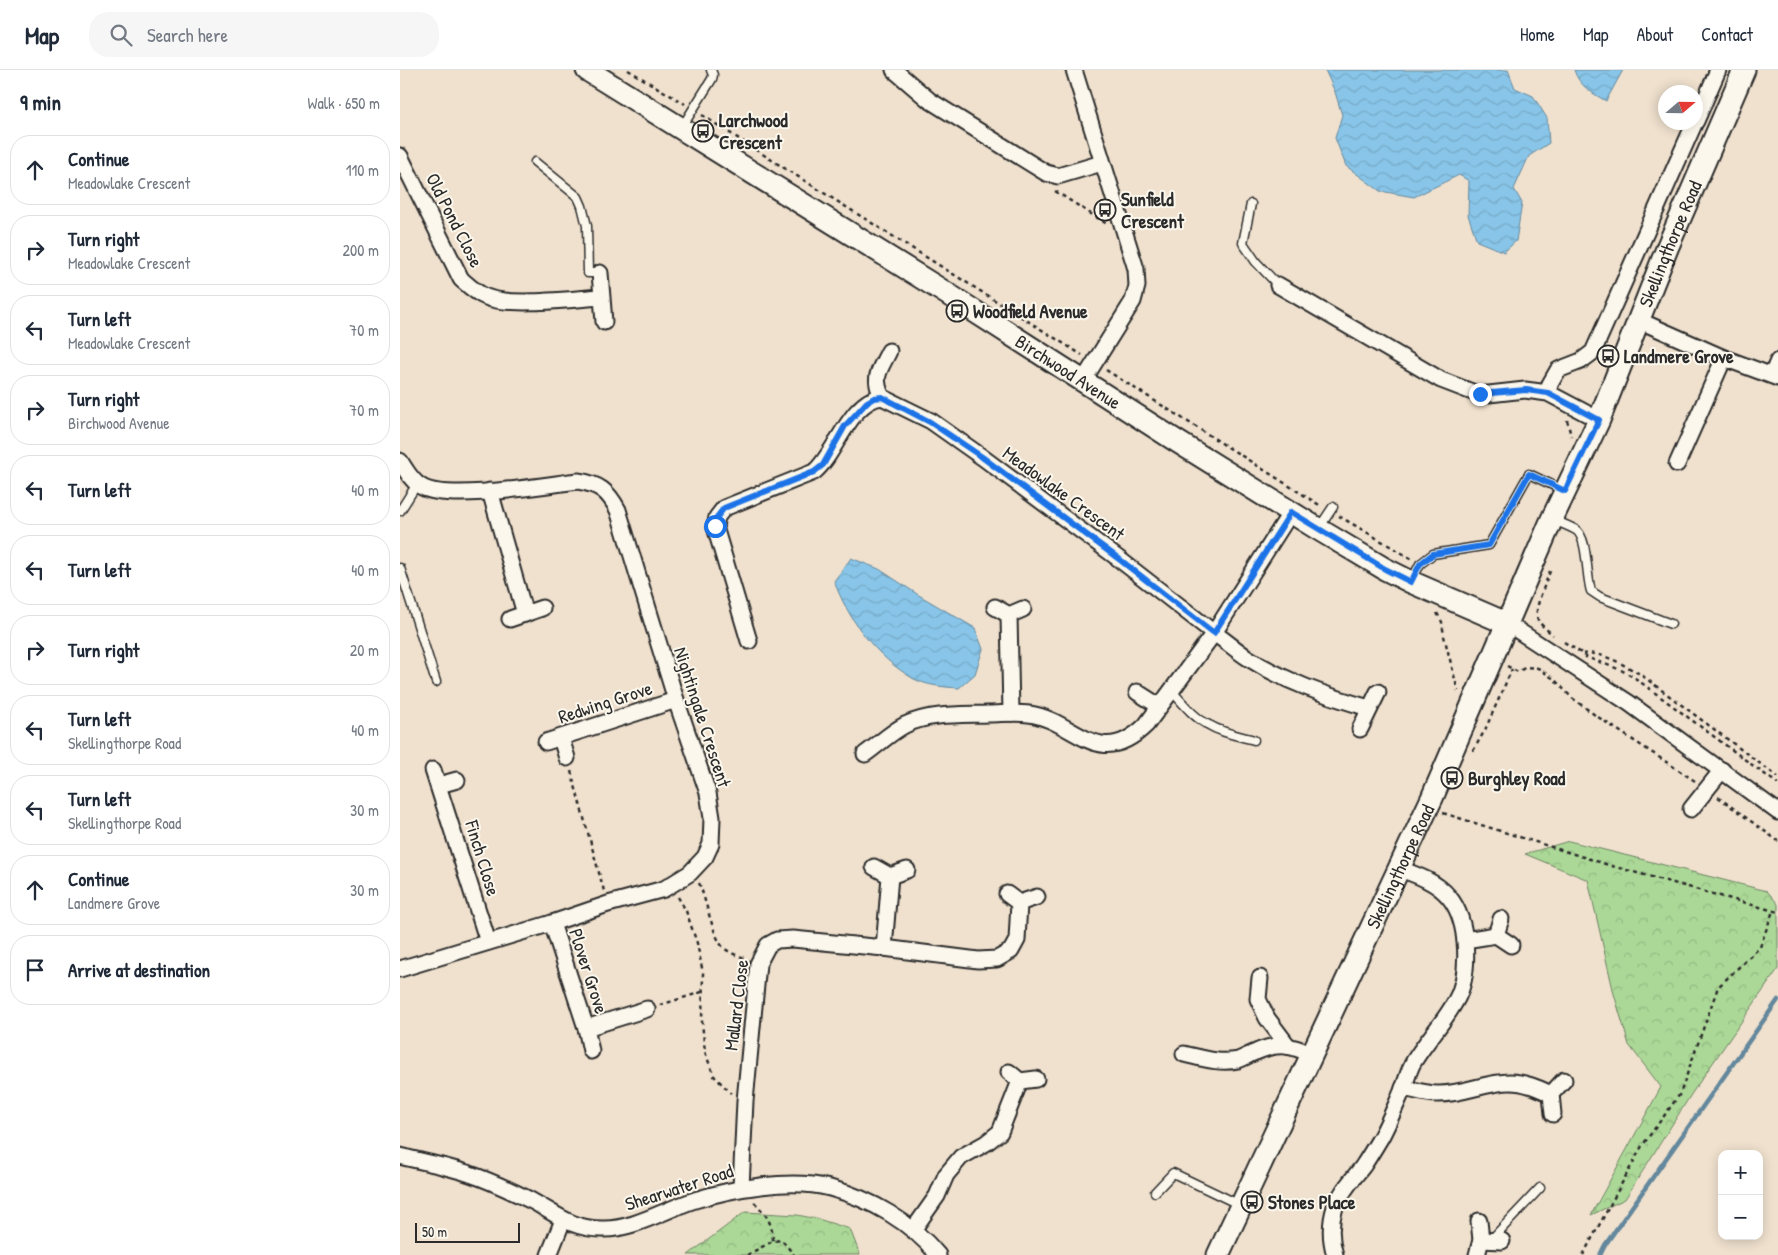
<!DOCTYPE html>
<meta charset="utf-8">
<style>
body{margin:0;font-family:"Patrick Hand",sans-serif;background:#f6f6f7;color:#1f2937}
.controls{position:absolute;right:15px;bottom:15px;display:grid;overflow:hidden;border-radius:10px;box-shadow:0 2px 12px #0003}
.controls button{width:45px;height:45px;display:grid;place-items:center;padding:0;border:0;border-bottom:1px solid #e0e1e3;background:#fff;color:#1f2937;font:25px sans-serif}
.compass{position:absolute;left:1258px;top:15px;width:45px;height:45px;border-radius:50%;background:#fff;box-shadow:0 2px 12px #0003;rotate:70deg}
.scale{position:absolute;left:15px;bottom:12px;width:105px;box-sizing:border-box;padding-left:5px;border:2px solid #2b2b2b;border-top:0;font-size:14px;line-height:18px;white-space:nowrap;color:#2b2b2b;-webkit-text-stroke:4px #fbf7ec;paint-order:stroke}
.stop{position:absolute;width:15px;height:15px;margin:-11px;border:4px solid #1a73e8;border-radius:50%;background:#fff}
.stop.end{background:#1a73e8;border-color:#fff;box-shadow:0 1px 5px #0008}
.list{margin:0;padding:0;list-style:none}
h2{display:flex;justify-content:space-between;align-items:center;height:65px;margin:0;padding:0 20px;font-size:21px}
h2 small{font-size:16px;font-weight:400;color:#747a83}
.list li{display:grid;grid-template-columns:32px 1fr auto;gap:15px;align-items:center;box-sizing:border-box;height:70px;margin:0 10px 10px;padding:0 10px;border:1px solid #e0e1e3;border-radius:20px}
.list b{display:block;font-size:19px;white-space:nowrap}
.list p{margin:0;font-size:16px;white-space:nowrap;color:#747a83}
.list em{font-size:16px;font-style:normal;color:#747a83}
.icon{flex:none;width:28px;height:28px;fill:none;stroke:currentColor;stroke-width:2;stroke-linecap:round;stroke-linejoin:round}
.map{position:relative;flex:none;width:1378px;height:1185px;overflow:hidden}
header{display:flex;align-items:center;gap:30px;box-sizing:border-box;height:70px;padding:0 25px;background:#fff;border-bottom:1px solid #e0e1e3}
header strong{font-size:24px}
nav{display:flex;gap:28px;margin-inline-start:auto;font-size:18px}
.search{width:350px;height:45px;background:#f6f6f7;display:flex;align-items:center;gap:12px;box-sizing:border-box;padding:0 18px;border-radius:20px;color:#747a83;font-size:19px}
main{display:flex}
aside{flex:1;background:#fff}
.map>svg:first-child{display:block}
.forest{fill:url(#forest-crowns);stroke:#6b8261}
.water{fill:url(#water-waves);stroke:#63879c}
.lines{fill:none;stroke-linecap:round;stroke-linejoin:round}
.stream{stroke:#63879c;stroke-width:4.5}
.lane-casing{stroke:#2b2b2b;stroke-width:11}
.street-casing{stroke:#2b2b2b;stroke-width:19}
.secondary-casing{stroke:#2b2b2b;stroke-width:25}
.path{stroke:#2b2b2b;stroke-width:2.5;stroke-dasharray:4 4;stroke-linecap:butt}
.lane{stroke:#fbf7ec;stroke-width:8}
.street{stroke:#fbf7ec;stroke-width:15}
.secondary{stroke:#fbf7ec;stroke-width:21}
.route{stroke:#1a73e8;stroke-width:6}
.labels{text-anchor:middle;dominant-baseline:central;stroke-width:4;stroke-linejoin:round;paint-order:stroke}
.poi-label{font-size:19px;font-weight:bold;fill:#2b2b2b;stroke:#fbf7ec;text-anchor:start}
.street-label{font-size:19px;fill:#2b2b2b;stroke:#fbf7ec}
</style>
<header>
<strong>Map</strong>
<div class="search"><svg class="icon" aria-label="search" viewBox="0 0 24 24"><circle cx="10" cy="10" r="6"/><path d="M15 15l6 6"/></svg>Search here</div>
<nav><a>Home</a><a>Map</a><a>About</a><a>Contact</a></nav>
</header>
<main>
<aside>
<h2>9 min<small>Walk · 650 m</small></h2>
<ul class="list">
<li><svg class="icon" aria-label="ahead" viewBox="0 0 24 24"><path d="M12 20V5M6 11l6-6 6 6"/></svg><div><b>Continue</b><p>Meadowlake Crescent</p></div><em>110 m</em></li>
<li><svg class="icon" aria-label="right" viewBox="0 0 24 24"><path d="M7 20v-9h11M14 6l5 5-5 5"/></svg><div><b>Turn right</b><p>Meadowlake Crescent</p></div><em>200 m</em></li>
<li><svg class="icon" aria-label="left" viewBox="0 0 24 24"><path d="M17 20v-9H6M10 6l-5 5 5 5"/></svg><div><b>Turn left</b><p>Meadowlake Crescent</p></div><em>70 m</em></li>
<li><svg class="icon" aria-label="right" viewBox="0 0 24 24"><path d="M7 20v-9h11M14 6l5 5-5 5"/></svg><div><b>Turn right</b><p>Birchwood Avenue</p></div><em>70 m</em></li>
<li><svg class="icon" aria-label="left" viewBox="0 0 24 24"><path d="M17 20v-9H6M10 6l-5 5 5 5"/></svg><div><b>Turn left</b></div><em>40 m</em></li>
<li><svg class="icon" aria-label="left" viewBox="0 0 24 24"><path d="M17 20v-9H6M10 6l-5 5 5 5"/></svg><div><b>Turn left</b></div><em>40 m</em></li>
<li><svg class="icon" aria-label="right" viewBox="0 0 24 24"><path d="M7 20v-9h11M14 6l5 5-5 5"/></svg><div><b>Turn right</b></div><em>20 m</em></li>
<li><svg class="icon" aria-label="left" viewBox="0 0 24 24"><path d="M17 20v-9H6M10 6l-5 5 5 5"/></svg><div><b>Turn left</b><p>Skellingthorpe Road</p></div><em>40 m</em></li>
<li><svg class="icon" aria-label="left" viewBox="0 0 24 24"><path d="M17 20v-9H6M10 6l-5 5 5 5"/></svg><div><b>Turn left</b><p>Skellingthorpe Road</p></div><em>30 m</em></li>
<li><svg class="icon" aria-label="ahead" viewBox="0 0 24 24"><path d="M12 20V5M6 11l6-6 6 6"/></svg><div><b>Continue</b><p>Landmere Grove</p></div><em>30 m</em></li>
<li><svg class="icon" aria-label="arrive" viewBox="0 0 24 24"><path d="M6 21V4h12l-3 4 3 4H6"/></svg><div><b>Arrive at destination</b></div></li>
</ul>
</aside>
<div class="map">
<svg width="1378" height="1185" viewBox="0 0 1378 1185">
<defs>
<pattern id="forest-crowns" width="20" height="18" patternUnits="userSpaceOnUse" patternTransform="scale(1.25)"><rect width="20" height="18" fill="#abd897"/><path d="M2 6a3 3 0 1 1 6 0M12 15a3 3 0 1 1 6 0" fill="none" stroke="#93ba82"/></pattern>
<pattern id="water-waves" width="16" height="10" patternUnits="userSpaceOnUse" patternTransform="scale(1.25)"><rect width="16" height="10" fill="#88c5e8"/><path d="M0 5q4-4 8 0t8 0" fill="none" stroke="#76a9c7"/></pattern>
</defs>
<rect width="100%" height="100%" fill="#f0e1ce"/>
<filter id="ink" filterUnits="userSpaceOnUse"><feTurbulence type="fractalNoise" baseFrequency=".02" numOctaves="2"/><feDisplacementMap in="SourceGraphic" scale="10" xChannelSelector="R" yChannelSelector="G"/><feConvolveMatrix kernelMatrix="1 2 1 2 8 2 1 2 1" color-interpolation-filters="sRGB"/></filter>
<g filter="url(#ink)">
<!-- forest -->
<g class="forest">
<path d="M1169 771 1367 821 1378 834V899L1292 1023 1225 1129 1191 1145 1261 1017 1229 975 1214 924 1188 810 1125 784Z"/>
<path d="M345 1142 397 1145 418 1149 450 1159 460 1185H288Z"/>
</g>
<!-- water -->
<g class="water">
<path d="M925 0H1108L1115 18 1133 26 1147 48 1149 73 1129 86 1114 119 1122 133 1116 171 1104 182 1077 171 1068 145 1069 111 1059 105 1014 127 980 121 946 96 935 68 942 45 935 22Z"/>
<path d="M1174 0H1223L1206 31C1192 23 1179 16 1174 0Z"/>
<path d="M451 488 479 499 517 524 575 558 583 579 575 604 559 618C544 617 528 616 514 609 476 587 449 551 434 511Z"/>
</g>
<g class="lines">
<!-- stream -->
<path class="stream" d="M1200 1185 1205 1175 1378 930"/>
<!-- lane casing -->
<g class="lane-casing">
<g id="lane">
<path d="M282 57 312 9 313 5 311 0"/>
<path d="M135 92 178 127 182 136 187 156 188 203H200"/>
<path d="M851 134 843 173 856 192 878 215"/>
<path d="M0 441 17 414"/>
<path d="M1153 450C1161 453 1169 456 1176 460 1188 468 1186 506 1191 521L1200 527 1271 554"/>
<path d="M919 458 933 437"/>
<path d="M0 498 36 612"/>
<path d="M1012 510 1020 494 1033 484 1089 475 1129 404 1163 420"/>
<path d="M771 620C782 632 794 648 809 655 822 663 839 666 854 670"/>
<path d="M755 1122 773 1103 840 1135"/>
<path d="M1091 1170 1140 1118"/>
</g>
</g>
<!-- street casing -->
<g class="street-casing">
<g id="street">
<path d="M494 0 529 30 646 103 658 106 702 93"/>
<path d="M674 0 736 199 737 216 733 231 683 311"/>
<path d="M1296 51 1318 0"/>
<path d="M0 86 61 209C69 216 76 223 86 227 109 237 174 229 201 227"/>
<path d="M200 203 204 252"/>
<path d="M878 215 1041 310 1080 325 1125 320 1148 323 1199 350"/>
<path d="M1238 250 1324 288 1378 308"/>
<path d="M1372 305 1378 291"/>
<path d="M1148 323 1150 314 1158 300 1181 291 1193 282 1295 52"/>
<path d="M482 327C472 306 480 300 489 281"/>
<path d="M0 391C6 400 12 412 22 417 49 432 144 415 178 411 199 414 208 421 218 440L276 630 308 723 312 748 311 774 305 787 290 803 264 819 208 834 152 853 0 899"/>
<path d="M1277 394 1324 288"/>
<path d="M90 421 125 544"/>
<path d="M891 442 814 563C826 571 837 581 848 588 886 612 927 626 969 638"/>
<path d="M595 537 609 545 623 539"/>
<path d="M609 545 611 643"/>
<path d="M110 549 142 538"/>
<path d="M1108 554 1229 633 1378 742"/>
<path d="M349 571 315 457 317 447 324 438 414 402C436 384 450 330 482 327L531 351 582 387 719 489 814 563 746 655C698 702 675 650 629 644 616 642 601 644 588 644 562 645 529 643 505 655 491 662 478 675 465 684"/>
<path d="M737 622 759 636"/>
<path d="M960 659 978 622"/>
<path d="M161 668 167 688"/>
<path d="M146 672 276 630"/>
<path d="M33 700 88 872"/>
<path d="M39 715 57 710"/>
<path d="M1291 739 1322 700"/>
<path d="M474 797 490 806 507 800"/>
<path d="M607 824 619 833 637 827"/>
<path d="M1101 849 1096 865 1111 875"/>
<path d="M152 853 186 958 247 939"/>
<path d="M1065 870 1096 865"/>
<path d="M484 878 490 806"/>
<path d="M860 908 858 929 867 948 888 976"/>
<path d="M186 958 191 981"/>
<path d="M784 984C802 988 819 994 838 990 844 988 850 984 856 982 878 972 892 975 913 985"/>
<path d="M609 1002 620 1011 636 1009"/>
<path d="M1003 1018C1014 1020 1026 1024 1037 1024 1062 1025 1085 1012 1110 1012 1125 1012 1138 1018 1151 1024"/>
<path d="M1153 1044 1151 1024 1164 1010"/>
<path d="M0 1086C23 1092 47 1096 70 1104 91 1111 112 1121 132 1131 156 1144 172 1159 202 1159 233 1160 266 1139 295 1130 334 1118 391 1108 430 1118 471 1129 511 1152 538 1185"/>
<path d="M341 1118 345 1031 358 894 368 875 377 870 393 869 484 878 578 890 597 889 611 881 617 870 619 833"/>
<path d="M513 1160 537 1126 546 1105 561 1087 586 1073 600 1062 620 1011"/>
<path d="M1081 1170 1102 1171"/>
<path d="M149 1185 163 1150"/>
<path d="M935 1185C930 1169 930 1153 935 1137 941 1121 953 1109 963 1096 969 1087 975 1077 981 1067 989 1052 996 1035 1003 1019 1007 1009 1009 999 1014 991 1027 970 1044 952 1055 932 1071 905 1069 851 1049 827 1037 812 1017 805 1000 799"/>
<path d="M1077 1185 1081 1170 1079 1151"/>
</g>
</g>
<!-- secondary casing -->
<g class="secondary-casing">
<g id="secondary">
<path id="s1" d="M187 0 546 223 778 372 918 459 985 499 1011 512 1108 554"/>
<path id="s2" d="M818 1185 1032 728 1152 449 1199 350 1268 176 1344 0"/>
</g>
</g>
<!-- path -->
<g class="path">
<path d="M228 0 285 34"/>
<path d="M302 45 381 96 682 285"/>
<path d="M655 121 707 154"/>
<path d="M706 300 921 436"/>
<path d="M1167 350 1171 366"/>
<path d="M939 446 1012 489"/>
<path d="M1150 501C1146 513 1135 535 1137 547 1139 555 1148 560 1153 565"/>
<path d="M1037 543 1042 552 1044 566 1058 621"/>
<path d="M1164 572 1183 584 1186 587 1221 600 1235 608 1378 714"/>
<path d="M1183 584C1199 580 1226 596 1240 604L1378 707"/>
<path d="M1107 596 1118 602 1126 597 1138 598 1154 609 1172 628 1195 645 1295 711"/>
<path d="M1073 681 1085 660 1112 599"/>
<path d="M171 701 204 821"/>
<path d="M1318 727 1378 771"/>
<path d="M1043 743 1212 796 1378 842"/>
<path d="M299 813C306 829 313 868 324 878 330 883 338 886 345 888"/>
<path d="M278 827 286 841 297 873 303 903 302 952 305 982 314 1006 331 1023"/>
<path d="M260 935 302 922"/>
<path d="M354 1132C367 1145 372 1152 373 1171"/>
<path d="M347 1185 373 1171 382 1170 394 1185"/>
<path d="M1183 1185 1242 1076 1280 1024 1318 917 1360 877 1373 841"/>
</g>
<!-- lane -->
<use href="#lane" class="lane"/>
<!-- street -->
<use href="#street" class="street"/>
<!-- secondary -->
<use href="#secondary" class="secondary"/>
</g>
</g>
<g class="lines" filter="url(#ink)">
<!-- route -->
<path class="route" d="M315 456 317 447 324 438 414 402 423 395 445 356 467 332 474 328 482 327 530 352 582 387 719 489 814 563 891 442 985 499 1011 512 1020 494 1033 484 1089 475 1129 404 1165 421 1199 350 1148 323 1126 320 1080 324"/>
</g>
<!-- icons -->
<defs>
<g id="bus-ring" transform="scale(1.125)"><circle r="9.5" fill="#fbf7ec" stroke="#2b2b2b" stroke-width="1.5"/><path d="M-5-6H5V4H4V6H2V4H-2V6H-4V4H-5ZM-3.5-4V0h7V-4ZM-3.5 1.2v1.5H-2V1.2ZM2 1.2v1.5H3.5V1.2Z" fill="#2b2b2b"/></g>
</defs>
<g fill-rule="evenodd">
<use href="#bus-ring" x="303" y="61"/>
<use href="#bus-ring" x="705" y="140"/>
<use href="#bus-ring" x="557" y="241"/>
<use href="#bus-ring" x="1208" y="286"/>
<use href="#bus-ring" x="1052" y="708"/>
<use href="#bus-ring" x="852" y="1132"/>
</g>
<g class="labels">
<!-- poi labels -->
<g class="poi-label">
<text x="319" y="50">Larchwood<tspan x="319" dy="22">Crescent</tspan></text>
<text x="721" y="129">Sunfield<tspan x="721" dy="22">Crescent</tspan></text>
<text x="573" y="241">Woodfield Avenue</text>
<text x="1224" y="286">Landmere Grove</text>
<text x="1068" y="708">Burghley Road</text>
<text x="868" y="1132">Stones Place</text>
</g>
<!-- street labels -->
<g class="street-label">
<text transform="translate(55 150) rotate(63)">Old Pond Close</text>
<text stroke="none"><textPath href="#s2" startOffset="1108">Skellingthorpe Road</textPath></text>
<text stroke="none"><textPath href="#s1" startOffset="568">Birchwood Avenue</textPath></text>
<text transform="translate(664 423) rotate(36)">Meadowlake Crescent</text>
<text transform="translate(205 632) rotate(-18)">Redwing Grove</text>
<text transform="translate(303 647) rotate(72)">Nightingale Crescent</text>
<text transform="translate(83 788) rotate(73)">Finch Close</text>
<text stroke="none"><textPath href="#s2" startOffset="429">Skellingthorpe Road</textPath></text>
<text transform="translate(189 901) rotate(72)">Plover Grove</text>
<text transform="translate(336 935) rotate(-83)">Mallard Close</text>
<text transform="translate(279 1117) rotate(-18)">Shearwater Road</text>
</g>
</g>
</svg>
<div class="controls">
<button>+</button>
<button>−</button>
</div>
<svg class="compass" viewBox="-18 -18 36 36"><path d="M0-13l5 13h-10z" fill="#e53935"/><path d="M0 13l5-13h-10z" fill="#747a83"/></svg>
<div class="scale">50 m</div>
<div class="stop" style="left:315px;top:456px"></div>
<div class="stop end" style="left:1080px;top:324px"></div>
</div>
</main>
